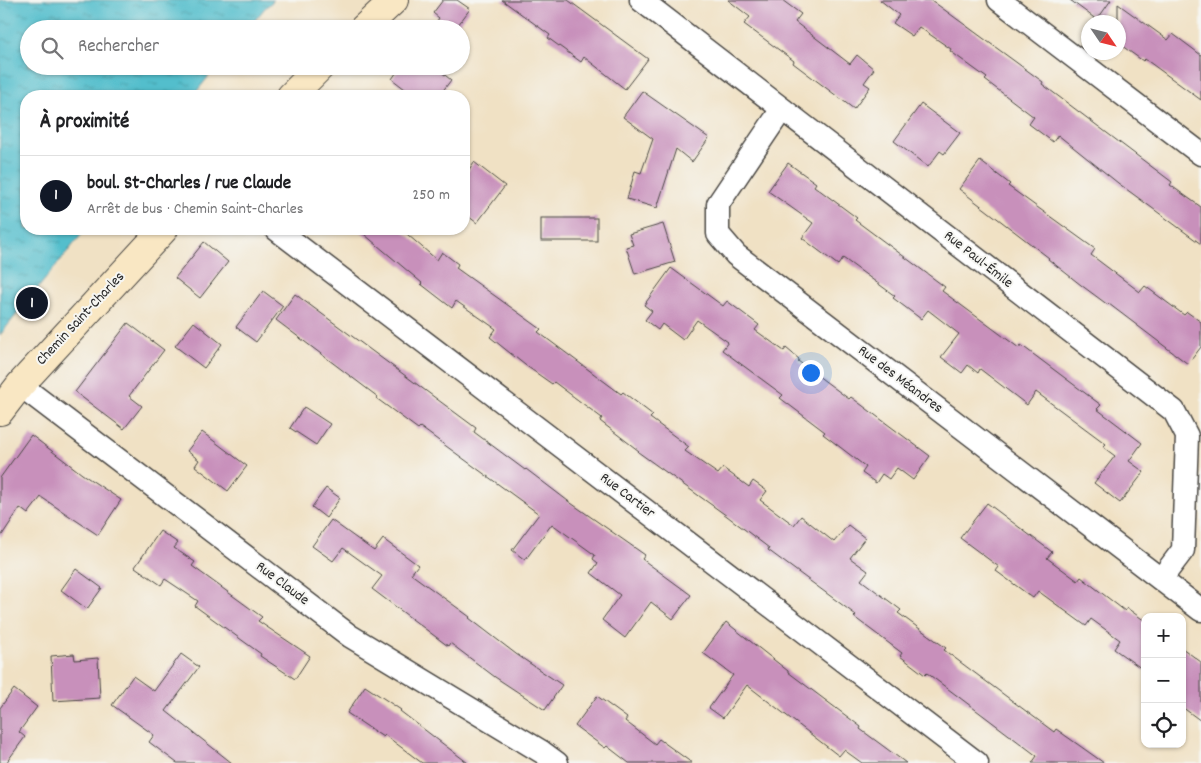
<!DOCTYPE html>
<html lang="fr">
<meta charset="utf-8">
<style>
body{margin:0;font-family:Dekko,sans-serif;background:#f6f6f6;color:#202124}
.controls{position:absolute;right:15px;bottom:15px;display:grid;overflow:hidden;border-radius:10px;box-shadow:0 1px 4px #0004}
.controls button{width:45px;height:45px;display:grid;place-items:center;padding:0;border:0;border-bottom:1px solid #e0e0e0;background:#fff;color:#202124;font:25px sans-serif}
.compass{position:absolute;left:1081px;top:15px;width:45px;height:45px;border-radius:50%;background:#fff;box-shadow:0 1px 4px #0004;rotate:125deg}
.you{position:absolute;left:810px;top:372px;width:18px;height:18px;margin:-12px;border:4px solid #fff;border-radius:50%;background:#1a73e8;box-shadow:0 0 0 8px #1a73e833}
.badge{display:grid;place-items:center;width:32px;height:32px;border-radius:50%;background:#111827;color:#fff;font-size:16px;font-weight:700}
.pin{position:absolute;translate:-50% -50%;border:2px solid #fff;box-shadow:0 1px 5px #0006}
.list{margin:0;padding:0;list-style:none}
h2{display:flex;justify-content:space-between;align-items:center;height:65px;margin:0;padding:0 20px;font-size:21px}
h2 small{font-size:16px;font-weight:400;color:#757577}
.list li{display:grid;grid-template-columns:32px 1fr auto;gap:15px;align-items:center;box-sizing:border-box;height:80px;padding:0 20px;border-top:1px solid #e0e0e0}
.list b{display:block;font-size:19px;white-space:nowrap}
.list p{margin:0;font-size:16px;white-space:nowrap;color:#757577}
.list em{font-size:16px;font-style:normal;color:#757577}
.icon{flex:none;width:28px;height:28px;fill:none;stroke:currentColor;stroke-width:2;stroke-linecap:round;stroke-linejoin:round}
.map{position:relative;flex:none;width:1201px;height:763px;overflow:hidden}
.search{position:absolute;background:#fff;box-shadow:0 1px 4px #0004;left:20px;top:20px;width:450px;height:55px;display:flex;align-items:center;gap:12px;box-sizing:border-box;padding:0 18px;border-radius:28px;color:#757577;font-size:19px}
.panel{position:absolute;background:#fff;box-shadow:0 1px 4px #0004;left:20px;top:90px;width:450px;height:145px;border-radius:20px}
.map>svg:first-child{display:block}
.water{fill:url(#water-ripples);stroke:#3e747c}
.building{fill:#c890bb}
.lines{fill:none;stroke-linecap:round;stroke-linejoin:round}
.street-casing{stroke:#494642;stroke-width:25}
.secondary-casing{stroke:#494642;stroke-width:30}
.street{stroke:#fff;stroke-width:22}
.secondary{stroke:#f9e7c3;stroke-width:28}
.labels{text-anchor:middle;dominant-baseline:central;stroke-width:4;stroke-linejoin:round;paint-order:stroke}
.street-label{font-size:15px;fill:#2b2b2b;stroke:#f6f6f2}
</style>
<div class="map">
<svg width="1201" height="763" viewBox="0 0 1201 763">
<defs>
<pattern id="water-ripples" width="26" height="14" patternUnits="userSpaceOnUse" patternTransform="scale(1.25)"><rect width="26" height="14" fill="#52becc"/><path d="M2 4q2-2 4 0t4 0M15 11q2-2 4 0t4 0" fill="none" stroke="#449ba6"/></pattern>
</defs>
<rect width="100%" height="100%" fill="#f6f6f2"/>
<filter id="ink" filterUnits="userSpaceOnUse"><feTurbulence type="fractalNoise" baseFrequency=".02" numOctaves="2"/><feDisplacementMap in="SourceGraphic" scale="10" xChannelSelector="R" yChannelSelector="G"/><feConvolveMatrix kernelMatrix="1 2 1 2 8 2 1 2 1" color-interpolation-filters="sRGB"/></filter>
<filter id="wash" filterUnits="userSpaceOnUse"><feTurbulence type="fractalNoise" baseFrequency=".0096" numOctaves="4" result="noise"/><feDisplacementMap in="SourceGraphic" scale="20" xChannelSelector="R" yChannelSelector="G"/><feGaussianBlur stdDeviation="1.12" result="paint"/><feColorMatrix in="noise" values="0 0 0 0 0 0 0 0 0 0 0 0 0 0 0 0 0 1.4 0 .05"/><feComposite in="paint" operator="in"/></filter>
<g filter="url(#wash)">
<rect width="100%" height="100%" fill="#f0e1c4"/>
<!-- water -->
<path class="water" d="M0 0H274L264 9 248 29H29V66H217L193 96H26V229H86L0 335Z"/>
<g id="blocks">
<!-- building -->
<g class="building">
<path d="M443 0H457L470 9 455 29H432L439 18 433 13Z"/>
<path d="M502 0H568L648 59 625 89 584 57 581 62 548 38 550 35Z"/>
<path d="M728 0H782L801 14 795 22 850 64 857 55 874 69 864 83 870 87 854 109 793 63 794 61 744 24 750 17Z"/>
<path d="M880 0H931L1043 82 1042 84 1172 182 1170 185 1201 207V244L1118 183 1058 135 1053 142 1029 124 1034 117 985 80 987 78 950 51 951 49 919 27 912 36 893 23 899 15Z"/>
<path d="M1070 0H1111L1097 20Z"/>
<path d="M1118 4 1168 40 1173 34 1201 55V100L1145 59 1143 61 1118 43Z"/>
<path d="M401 66H434L451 80 439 96H414L392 79Z"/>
<path d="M642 91 709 138 692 162 676 149 657 208 627 199 635 171 641 173 653 139 623 117Z"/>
<path d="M921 104 960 133 944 154 940 151 928 167 894 141Z"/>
<path d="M980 161 1010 184 1008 186 1095 249 1091 255 1140 292 1145 286 1184 315 1187 312 1201 322V347L1188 364 1109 304 1108 305 1081 285 1048 259 1049 258 959 189Z"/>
<path d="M474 162 505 186 477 223 464 213V177Z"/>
<path d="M788 163 816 183 814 186 857 218 855 220 945 287 942 291 1019 348 1021 345 1101 405 1097 409 1142 443 1129 461 1144 472 1120 503 1094 483 1115 456 1103 447 1106 444 1036 392 1027 405 980 369 978 373 968 365 962 373 941 357 959 334 928 310 921 319 893 298 895 296 843 258 838 265 802 238 813 223 768 191Z"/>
<rect x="541" y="218" width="56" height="23"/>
<path d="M663 224 675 262 635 274 626 247 633 245 629 234Z"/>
<path d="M358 229H401L437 260 442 252 458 264 456 268 541 329 538 332 621 394 623 392 653 415 650 418 689 447 685 451 718 474 723 468 749 487 753 481 767 491 760 500 794 525 801 516 834 542 848 525 865 538 850 558 868 571 861 580 901 610 898 613 946 648 944 650 1054 732 1056 729 1104 763H1032L1037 756 927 673 925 675 900 656 902 653 854 617 856 615 768 550 769 548 727 516 638 452 639 451 600 421 602 418 554 382 552 384 525 365 490 337 496 329 456 301 452 308 421 284 422 283Z"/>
<path d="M204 242 228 262 200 298 175 278Z"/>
<path d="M671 268 723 306 727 301 759 325 755 330 784 351 786 348 799 359 798 361 849 399 851 397 930 456 913 480 897 468 889 479 882 474 876 483 862 473 866 467 823 434 825 432 780 398 783 395 722 350 728 342 697 320 683 340 662 324 658 330 645 320 652 311 644 305Z"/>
<path d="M263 291 283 306 256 342 236 327Z"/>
<path d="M295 294 476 428 474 432 525 470 526 469 568 501 645 555 642 559 691 595 673 619 651 602 625 638 602 620 620 595 591 573 598 563 593 559 595 555 552 524 525 560 512 550 539 514 420 427 418 429 376 398 378 397 276 320Z"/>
<path d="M194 322 222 344 204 368 175 346Z"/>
<path d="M128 323 164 350 129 396 142 406 124 429 75 392Z"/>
<path d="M304 407 330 424 316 445 290 428Z"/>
<path d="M202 432 247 466 228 491 195 466 199 460 187 451Z"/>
<path d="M31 435 82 474 121 500 98 535 41 497 28 514 20 508 0 538V478Z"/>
<path d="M326 488 340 498 326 518 312 507Z"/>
<path d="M987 503 1052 552 1047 558 1078 581 1081 577 1125 611 1127 608 1145 621V671L1114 649 1120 640 1091 619 1086 626 1038 591 1033 598 996 571 999 567 960 538Z"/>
<path d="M331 520 374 551 383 539 418 565 411 574 470 617 469 618 516 654 562 685 545 710 495 677 450 643 448 646 372 589 382 576 343 548 333 561 312 546Z"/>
<path d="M160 531 178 543 174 548 195 562 192 566 262 617 258 621 310 656 295 679 260 656 261 654 195 606 198 601 165 579 161 585 135 567Z"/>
<path d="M76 569 102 588 87 609 61 590Z"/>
<path d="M726 622 788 671V672L861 727 860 729 906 763H862L844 750 839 756 747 685 723 718 709 708 733 675 703 653Z"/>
<path d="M1182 648 1201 662V721L1182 707Z"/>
<path d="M74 654 75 660 98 658 100 698 53 701 51 656Z"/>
<path d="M181 654 199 667 166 711 232 763H177L149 742 154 735 112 705 133 676 154 691Z"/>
<path d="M365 686 401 710 400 711 468 763H422L385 735 383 737 347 713Z"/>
<path d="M14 689 37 707 19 732 25 737 6 763H0V708Z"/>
<path d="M597 696 627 718 625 721 655 744 659 739 692 763H629L607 746 605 748 575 726Z"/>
</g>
</g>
</g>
<g filter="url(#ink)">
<use href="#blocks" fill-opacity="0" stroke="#494642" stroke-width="1"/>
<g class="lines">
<!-- street casing -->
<g class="street-casing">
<g id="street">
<path d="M641 0 1174 411 1187 436 1183 550 1161 579"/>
<path d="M999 0 1201 154"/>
<path d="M782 109 718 204V234L736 255 1201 610"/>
<path d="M276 229 977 763"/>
<path d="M20 385 350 636 542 752 557 763"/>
</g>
</g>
<!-- secondary casing -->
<g class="secondary-casing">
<g id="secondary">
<path d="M363 29 394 0"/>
<path d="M291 96 321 66"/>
<path d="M0 411 20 385 164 229"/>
</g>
</g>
<!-- street -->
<use href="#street" class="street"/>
<!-- secondary -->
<use href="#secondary" class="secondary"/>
</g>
</g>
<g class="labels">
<!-- street labels -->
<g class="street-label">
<text transform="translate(978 260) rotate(38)">Rue Paul-Émile</text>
<text transform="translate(81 319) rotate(-47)">Chemin Saint-Charles</text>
<text transform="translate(900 380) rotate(37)">Rue des Méandres</text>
<text transform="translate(627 496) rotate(37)">Rue Cartier</text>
<text transform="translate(282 584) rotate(37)">Rue Claude</text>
</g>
</g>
</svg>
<div class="controls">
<button>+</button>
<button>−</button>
<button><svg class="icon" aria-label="locate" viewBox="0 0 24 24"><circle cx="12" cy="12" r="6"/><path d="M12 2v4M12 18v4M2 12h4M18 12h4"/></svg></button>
</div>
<svg class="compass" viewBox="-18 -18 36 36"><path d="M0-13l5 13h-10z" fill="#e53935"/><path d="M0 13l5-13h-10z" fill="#757577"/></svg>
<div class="you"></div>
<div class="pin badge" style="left:32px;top:303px">1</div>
<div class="search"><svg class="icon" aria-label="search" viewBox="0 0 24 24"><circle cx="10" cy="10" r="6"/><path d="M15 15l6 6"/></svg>Rechercher</div>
<section class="panel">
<h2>À proximité<small></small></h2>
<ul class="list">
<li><span class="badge">1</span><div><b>boul. St-Charles / rue Claude</b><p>Arrêt de bus · Chemin Saint-Charles</p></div><em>250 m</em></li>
</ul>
</section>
</div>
